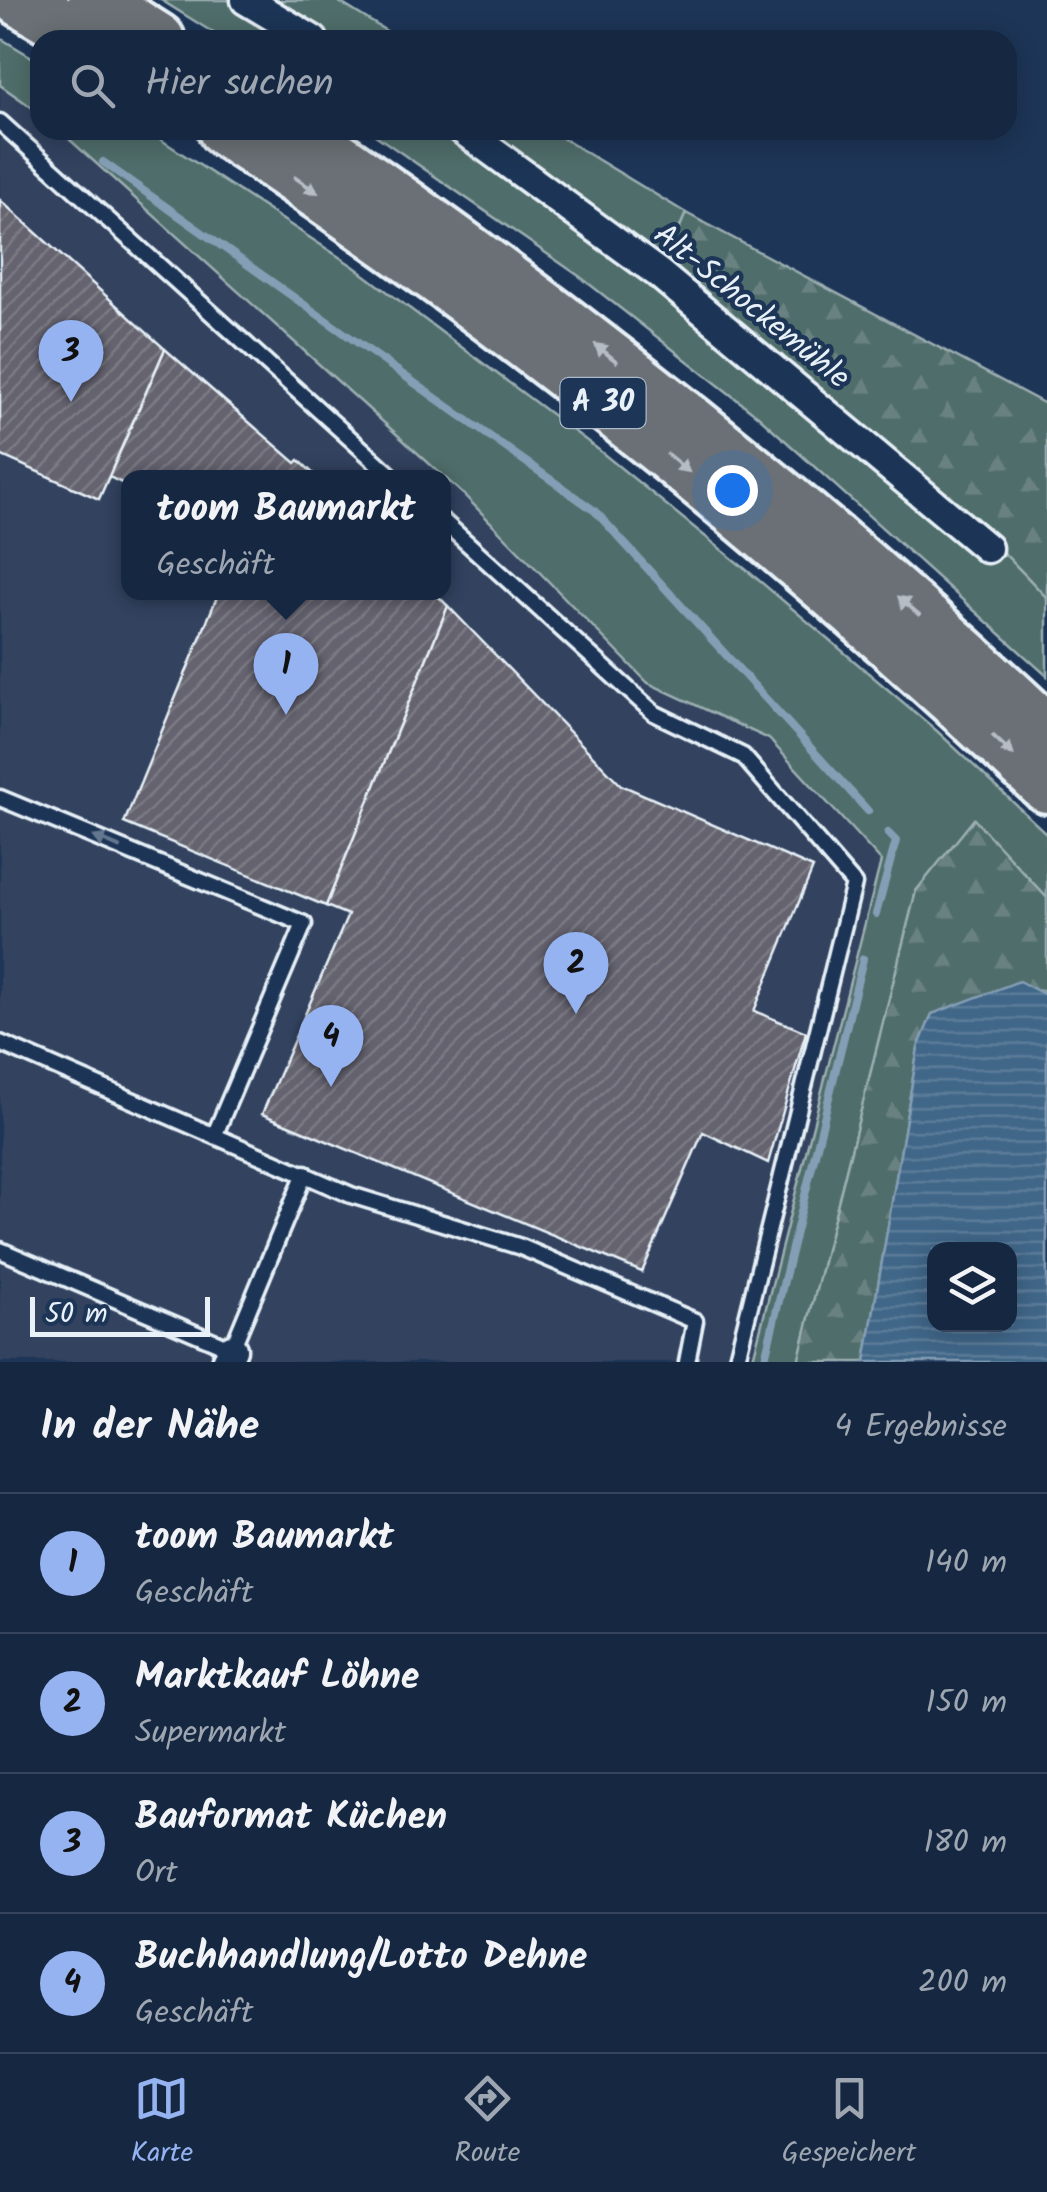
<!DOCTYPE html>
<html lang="de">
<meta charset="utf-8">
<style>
body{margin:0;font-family:Kalam,sans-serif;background:#23344c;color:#f1f3f6}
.controls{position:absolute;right:30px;bottom:30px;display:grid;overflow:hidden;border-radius:20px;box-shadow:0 5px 25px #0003}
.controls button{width:90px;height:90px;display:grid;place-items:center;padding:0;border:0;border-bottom:2px solid #35445a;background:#162841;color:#f1f3f6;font:50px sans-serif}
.scale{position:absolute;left:30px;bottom:25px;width:180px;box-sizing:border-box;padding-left:10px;border:5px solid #e8f1f8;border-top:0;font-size:28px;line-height:35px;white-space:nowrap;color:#e8f1f8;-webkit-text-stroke:8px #1d3557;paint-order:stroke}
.you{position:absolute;left:732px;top:490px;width:35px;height:35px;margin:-25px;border:8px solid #fff;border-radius:50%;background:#1a73e8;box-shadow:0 0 0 15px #1a73e833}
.badge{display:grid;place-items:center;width:65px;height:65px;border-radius:50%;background:#95b2f1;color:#111;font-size:32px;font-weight:700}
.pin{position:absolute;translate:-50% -82px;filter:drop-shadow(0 2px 5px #0008)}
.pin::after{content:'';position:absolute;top:52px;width:35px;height:30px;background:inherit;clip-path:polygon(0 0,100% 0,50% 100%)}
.popup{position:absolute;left:121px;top:470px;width:330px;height:130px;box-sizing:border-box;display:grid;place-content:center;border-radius:20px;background:#162841;filter:drop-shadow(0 2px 8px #0005);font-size:32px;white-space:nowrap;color:#9ea6b1}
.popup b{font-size:38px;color:#f1f3f6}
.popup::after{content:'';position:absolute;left:50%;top:100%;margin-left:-20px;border:20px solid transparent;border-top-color:#162841}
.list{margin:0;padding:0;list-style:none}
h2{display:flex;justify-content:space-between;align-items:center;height:130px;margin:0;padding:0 40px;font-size:42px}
h2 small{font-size:32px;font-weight:400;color:#9ea6b1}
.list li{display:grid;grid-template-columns:65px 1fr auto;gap:30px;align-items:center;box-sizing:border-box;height:140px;padding:0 40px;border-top:2px solid #35445a}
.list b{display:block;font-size:38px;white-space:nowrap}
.list p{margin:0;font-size:32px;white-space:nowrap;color:#9ea6b1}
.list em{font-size:32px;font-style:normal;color:#9ea6b1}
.icon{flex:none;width:55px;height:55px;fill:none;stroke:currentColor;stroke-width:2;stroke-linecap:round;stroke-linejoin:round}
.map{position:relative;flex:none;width:1047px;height:1362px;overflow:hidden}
.search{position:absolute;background:#162841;box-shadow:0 5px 25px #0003;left:30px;right:30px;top:30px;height:110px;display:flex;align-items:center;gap:25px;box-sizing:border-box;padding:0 35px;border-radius:30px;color:#9ea6b1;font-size:38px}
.sheet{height:690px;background:#162841}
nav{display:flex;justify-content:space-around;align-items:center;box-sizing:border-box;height:140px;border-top:2px solid #35445a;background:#162841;font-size:28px;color:#9ea6b1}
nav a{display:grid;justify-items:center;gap:5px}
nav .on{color:#95b2f1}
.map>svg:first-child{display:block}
.built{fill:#33435e;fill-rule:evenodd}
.green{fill:#506d6b;stroke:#9cafb2;stroke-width:2.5}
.forest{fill:url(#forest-firs);stroke:#9cafb2;stroke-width:2.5}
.water{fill:url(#water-rules);stroke:#849eb5;stroke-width:2.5;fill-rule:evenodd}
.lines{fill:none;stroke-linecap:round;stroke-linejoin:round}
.stream{stroke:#849eb5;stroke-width:8}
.building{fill:url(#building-hatch);stroke:#e8f1f8;stroke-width:2.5}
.lane-casing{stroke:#e8f1f8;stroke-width:21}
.street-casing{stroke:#e8f1f8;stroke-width:35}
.highway-casing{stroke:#e8f1f8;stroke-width:60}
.lane{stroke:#1d3557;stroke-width:14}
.street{stroke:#1d3557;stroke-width:28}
.highway{stroke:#6b6f75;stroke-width:52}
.oneway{fill:#b6bdc4}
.oneway2{fill:#64778f}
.labels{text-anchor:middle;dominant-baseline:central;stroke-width:9;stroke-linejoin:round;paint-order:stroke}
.shield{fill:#1d3557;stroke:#abb9c8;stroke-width:2.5}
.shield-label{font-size:30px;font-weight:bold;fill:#e8f1f8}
.street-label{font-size:32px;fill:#e8f1f8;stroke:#1d3557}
</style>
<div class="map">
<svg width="1047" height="1362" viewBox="0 0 1047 1362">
<defs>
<pattern id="forest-firs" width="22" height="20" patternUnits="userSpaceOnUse" patternTransform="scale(2.5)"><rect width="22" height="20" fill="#506d6b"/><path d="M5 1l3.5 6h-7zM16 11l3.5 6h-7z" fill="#698281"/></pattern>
<pattern id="water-rules" width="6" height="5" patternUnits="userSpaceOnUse" patternTransform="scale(2.5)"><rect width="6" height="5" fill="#416688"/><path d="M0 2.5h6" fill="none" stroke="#5c7c9a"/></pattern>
<pattern id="building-hatch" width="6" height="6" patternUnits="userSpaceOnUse" patternTransform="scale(2.5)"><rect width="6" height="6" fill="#65646f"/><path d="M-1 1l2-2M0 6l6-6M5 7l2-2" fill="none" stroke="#7b7b84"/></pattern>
</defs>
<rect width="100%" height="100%" fill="#1d3557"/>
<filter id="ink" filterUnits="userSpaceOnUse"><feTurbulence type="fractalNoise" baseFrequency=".01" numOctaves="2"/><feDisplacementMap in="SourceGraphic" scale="20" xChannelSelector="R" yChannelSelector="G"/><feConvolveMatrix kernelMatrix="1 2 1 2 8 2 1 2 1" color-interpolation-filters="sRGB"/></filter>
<g filter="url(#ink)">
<!-- built -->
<path class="built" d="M0 85 40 113V130H59L463 494 648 683 769 739 881 861 752 1362H0ZM128 478H444V592H128Z"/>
<!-- green -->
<g class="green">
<path d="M161 0H336L401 40H225Z"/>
<path d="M0 38 40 62V113L0 85Z"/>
<path d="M59 130H146L353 266 595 447 749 572 937 731 1047 834V898L974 820 916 891 798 1362H752L881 861 769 739 648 683 463 494Z"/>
<path d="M368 130H549L686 213 663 267C798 370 932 473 1047 598V676L758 416 579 276Z"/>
</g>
<!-- forest -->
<g class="forest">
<path d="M686 213 1047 405V598C932 473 797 370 663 267Z"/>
<path d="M974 819 1047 898V996L1042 990 932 1014 918 1048 865 1362H798L916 891Z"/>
</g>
<!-- water -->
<path class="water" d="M1019 981 1047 996V1362H865L918 1048 932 1014ZM934 1250H1010V1324H934Z"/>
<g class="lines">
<!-- stream -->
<g class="stream">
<path d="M103 162 595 511 868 811"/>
<path d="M876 914 896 841 888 833"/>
<path d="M764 1362 863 959"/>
</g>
</g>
<!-- building -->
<g class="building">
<path d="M0 200 165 349 99 499 0 455Z"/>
<path d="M165 349 296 463 299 460 318 478H128V486L109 477Z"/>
<path d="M219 592H434L448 606 326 906 124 823Z"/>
<path d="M448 606 621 785 813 868 754 1011 806 1032 768 1163 703 1132 642 1272 262 1114 348 915 326 906Z"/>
</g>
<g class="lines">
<!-- lane casing -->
<g class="lane-casing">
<g id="lane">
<path d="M0 122 394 478"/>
<path d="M444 522 654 713 743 756 854 884 736 1362"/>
<path d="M0 798 304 924 215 1134"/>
<path d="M0 1043 351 1195 521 1247 695 1321 687 1362"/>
<path d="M0 1250 232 1349 305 1173"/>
</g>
</g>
<!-- street casing -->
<g class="street-casing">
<g id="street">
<path d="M246 0 313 40"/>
<path d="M463 130 658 273 987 548"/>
<path d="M226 1362 232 1349"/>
</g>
</g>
<!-- highway casing -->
<g class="highway-casing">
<g id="highway">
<path d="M21 0 88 40"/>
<path d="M95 0 158 40"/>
<path d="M225 130C519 323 792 546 1047 786"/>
<path d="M297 130C562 312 813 511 1047 731"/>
</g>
</g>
<!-- lane -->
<use href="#lane" class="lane"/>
<!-- street -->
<use href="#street" class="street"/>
<!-- highway -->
<use href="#highway" class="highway"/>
</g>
<!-- one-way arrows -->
<defs><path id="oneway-solid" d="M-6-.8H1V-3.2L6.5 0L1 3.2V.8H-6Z" transform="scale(2.5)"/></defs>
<g class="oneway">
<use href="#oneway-solid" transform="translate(306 185) rotate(34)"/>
<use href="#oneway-solid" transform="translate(606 353) rotate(-141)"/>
<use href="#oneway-solid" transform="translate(678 463) rotate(39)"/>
<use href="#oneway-solid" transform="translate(909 606) rotate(-139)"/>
<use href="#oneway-solid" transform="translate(1003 745) rotate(43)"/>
</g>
<use class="oneway2" href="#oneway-solid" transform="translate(107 842) rotate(-157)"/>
</g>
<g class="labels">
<!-- shield labels -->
<rect class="shield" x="560.5" y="378" width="85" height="50" rx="8"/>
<g class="shield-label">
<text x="603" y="403">A 30</text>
</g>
<!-- street labels -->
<g class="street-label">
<text transform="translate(751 307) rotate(39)">Alt-Schockemühle</text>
</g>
</g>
</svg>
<div class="controls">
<button><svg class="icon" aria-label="layers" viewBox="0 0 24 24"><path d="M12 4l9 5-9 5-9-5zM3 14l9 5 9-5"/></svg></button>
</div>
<div class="scale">50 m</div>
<div class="you"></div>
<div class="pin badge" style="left:286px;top:715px">1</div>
<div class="popup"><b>toom Baumarkt</b>Geschäft</div>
<div class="pin badge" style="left:576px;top:1014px">2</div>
<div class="pin badge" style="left:71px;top:402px">3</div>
<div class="pin badge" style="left:331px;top:1087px">4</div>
<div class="search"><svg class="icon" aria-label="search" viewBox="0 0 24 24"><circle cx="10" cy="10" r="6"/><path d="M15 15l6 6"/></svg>Hier suchen</div>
</div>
<section class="sheet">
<h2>In der Nähe<small>4 Ergebnisse</small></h2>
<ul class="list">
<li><span class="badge">1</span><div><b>toom Baumarkt</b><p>Geschäft</p></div><em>140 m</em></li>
<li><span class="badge">2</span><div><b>Marktkauf Löhne</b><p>Supermarkt</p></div><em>150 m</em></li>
<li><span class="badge">3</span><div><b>Bauformat Küchen</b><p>Ort</p></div><em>180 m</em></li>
<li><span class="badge">4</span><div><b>Buchhandlung/Lotto Dehne</b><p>Geschäft</p></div><em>200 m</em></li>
</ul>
</section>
<nav>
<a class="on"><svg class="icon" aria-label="map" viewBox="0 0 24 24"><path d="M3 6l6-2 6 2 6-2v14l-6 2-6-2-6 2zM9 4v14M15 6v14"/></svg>Karte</a>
<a><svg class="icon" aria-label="directions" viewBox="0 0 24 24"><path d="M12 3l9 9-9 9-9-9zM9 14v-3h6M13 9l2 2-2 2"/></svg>Route</a>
<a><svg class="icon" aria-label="saved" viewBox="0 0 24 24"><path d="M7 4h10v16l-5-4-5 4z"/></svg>Gespeichert</a>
</nav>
